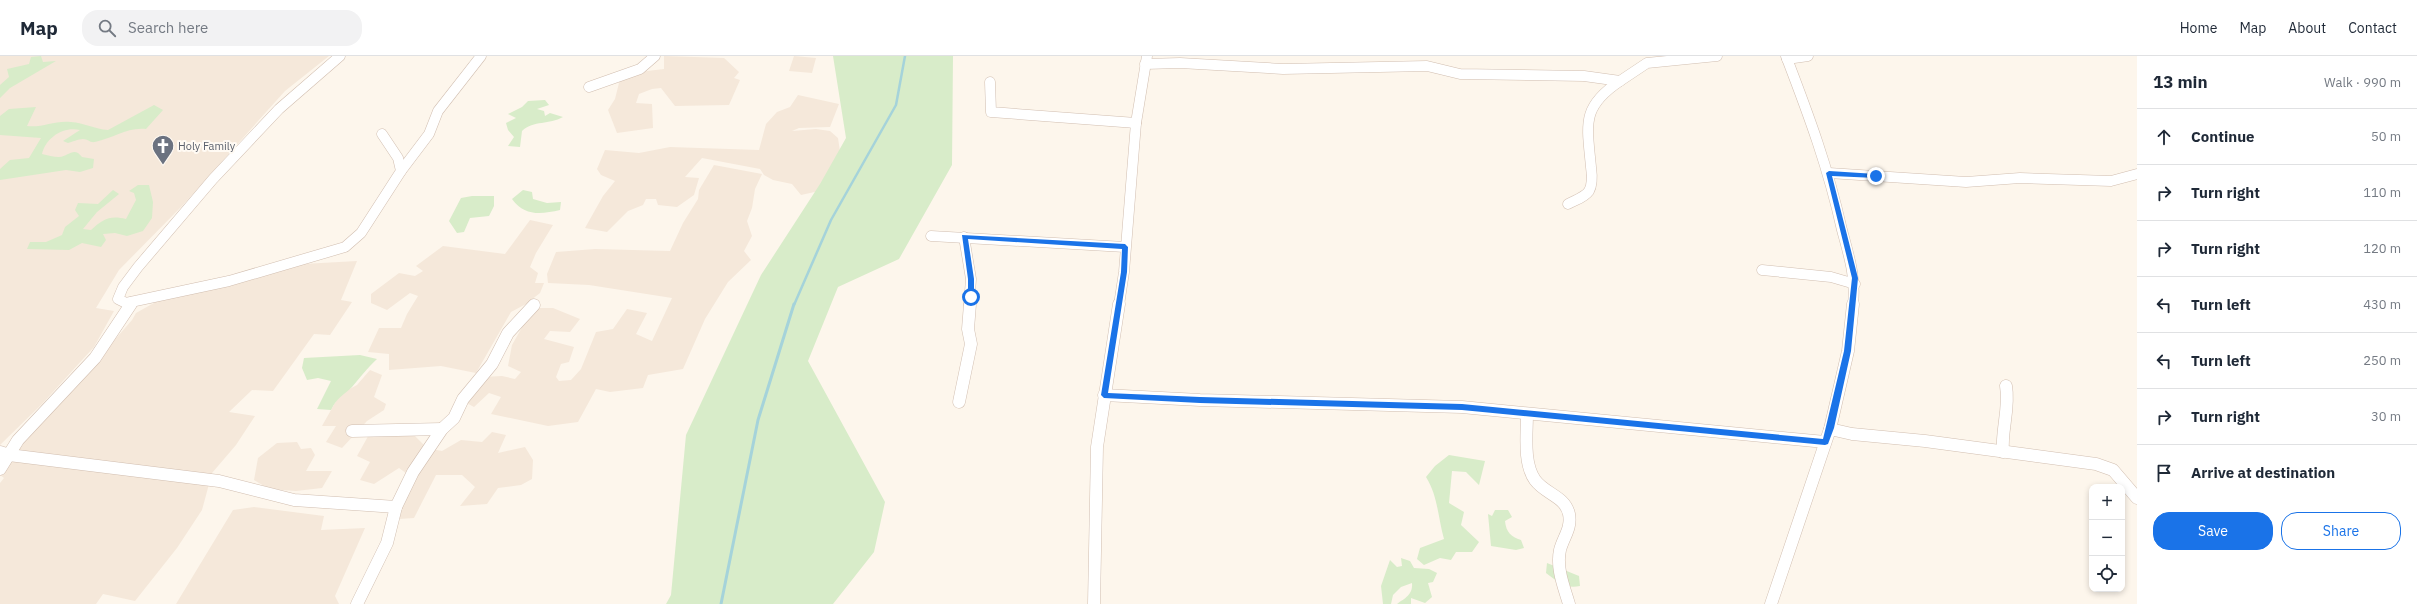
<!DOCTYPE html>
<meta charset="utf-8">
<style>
body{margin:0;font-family:"IBM Plex Sans",sans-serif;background:#f2f2f3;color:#1f2937}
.controls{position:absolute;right:12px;bottom:12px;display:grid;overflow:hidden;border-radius:8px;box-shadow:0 2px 6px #0003}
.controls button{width:36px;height:36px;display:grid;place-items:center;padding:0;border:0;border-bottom:1px solid #e0e1e3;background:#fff;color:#1f2937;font:20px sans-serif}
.stop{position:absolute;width:12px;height:12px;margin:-9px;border:3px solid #1a73e8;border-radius:50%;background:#fff}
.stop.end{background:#1a73e8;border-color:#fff;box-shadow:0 1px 4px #0008}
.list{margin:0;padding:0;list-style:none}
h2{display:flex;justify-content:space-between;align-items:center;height:52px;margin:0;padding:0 16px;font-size:17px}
h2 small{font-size:13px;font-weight:400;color:#747a83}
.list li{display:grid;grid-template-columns:26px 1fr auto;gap:12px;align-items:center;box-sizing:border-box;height:56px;padding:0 16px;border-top:1px solid #e0e1e3}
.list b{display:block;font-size:15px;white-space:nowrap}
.list em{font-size:13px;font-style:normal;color:#747a83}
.actions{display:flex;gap:8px;padding:12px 16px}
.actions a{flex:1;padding:9px 0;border:1px solid #1a73e8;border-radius:16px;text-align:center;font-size:14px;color:#1a73e8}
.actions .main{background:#1a73e8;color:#fff}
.icon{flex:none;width:22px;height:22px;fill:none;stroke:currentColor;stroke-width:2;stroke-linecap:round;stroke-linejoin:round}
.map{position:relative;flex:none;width:2137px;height:548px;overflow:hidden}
header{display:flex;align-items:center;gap:24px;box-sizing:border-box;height:56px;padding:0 20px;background:#fff;border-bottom:1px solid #e0e1e3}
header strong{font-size:19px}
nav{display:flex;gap:22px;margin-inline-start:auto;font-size:14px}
.search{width:280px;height:36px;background:#f2f2f3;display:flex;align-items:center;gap:10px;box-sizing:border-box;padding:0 14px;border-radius:16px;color:#747a83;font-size:15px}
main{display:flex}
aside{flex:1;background:#fff}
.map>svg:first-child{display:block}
.residential{fill:#f5e8da}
.green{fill:#d8ecc9}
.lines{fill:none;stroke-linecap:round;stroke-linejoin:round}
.stream-far1{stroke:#a5d3da;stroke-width:2.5}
.stream{stroke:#a5d3da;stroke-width:3}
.minor-far1-casing{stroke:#d1beb0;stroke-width:11}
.minor-casing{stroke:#d1beb0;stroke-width:13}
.minor-far1{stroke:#fff;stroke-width:10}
.minor{stroke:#fff;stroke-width:12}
.route{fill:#1a73e8}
.labels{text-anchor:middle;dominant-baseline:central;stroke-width:4;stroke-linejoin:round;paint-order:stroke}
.worship-label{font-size:11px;fill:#5b616d;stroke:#fffaf3;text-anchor:start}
</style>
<header>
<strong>Map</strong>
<div class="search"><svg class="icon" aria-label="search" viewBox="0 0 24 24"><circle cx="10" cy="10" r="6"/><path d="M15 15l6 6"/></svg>Search here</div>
<nav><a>Home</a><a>Map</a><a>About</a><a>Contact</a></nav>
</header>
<main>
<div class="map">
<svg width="2137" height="548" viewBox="0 0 2137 548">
<rect width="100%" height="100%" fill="#fdf6ec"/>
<!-- residential -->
<g class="residential">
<path d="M0 0H329L285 35 182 150 119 214 96 252 114 255 94 291 42 348 0 389Z"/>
<path d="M664 0 724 2 739 16 734 22 740 24 729 49 675 50 661 32 652 33 639 38 636 47 652 48 653 72 617 77 608 54 615 43 620 23 647 15 664 13Z"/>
<path d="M794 0 816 2 812 17 789 15Z"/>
<path d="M798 39 839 48 830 71 799 72 792 75 816 73 830 75 838 82 841 102 828 133 801 139 792 128 773 124 764 119 760 113 702 102 685 121 699 122 694 139 677 151 658 149 656 143H646L643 149 628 155 607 176 585 172 603 140 615 125 601 119 597 113 605 94 639 97 670 91 759 94 766 68 777 56 790 51Z"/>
<path d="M714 109 762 118 755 133 752 152 747 165 752 180 744 195 751 204 728 226 705 263 683 313 648 319 643 332 610 336 596 333 578 366 548 370 491 358 501 341 489 337 474 351 463 345 483 321 502 320 515 323 521 316 508 310 512 289 533 252H553L580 263 570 276 550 275 544 283 574 291 569 306 561 308 556 321 559 325 571 324 581 313 596 276 613 273 627 253 647 257 636 278 652 285 672 242 589 229 548 227 547 218 556 196 595 193 670 195 683 167 698 143 699 134Z"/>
<path d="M530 164 553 169 536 197 530 211 538 217 535 227H544L540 237 526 248 511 256 476 317 441 310 389 314V298L368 296 379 272H401L407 258 418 240 410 237 387 254 371 247V238L399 217 415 220 423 215 416 210 443 190 505 198Z"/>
<path d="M357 205 341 244 352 246 330 279 314 278 273 335 252 334 229 356 255 360 236 389 212 417 202 454 177 492 135 545 103 538 96 548H0V427L4 422 0 419V394L12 387 97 304 132 264 136 257 177 234 285 209Z"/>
<path d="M370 314 382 319 374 341 386 348 384 354 367 365 342 392 326 386 336 370H322L340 338 357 329Z"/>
<path d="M371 375 414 379 427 392 442 395 461 384 482 386 492 376 506 379 498 397 525 391 533 404 532 423 521 429 498 432 487 448 460 450 475 431 462 419H436L414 462 399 463 397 457 410 420 399 412 374 428 360 424 370 406 357 400Z"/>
<path d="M297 386 301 393 311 392 315 399 306 415H332L322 432 296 435 269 433 254 424 258 402 277 387Z"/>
<path d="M254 451 324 460 321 474 365 472 335 540 339 548H176L233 454Z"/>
</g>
<!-- green -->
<g class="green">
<path d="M41 0 43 6 56 5 10 32 0 42V29L9 21 7 13 29 8 31 1Z"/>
<path d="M833 0H953L952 109 899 203 838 231 808 305 885 446 874 496 833 548H666L671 539 686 379 761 219 820 128 846 82Z"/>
<path d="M545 44 549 49 537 53 544 55 545 60 550 57 563 61C549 69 534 64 522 75L520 91 508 90 514 81 508 74 506 67 516 62 508 58 522 51 528 45Z"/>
<path d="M154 49 163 54 146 73C127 71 114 82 95 86 90 87 88 83 83 83 78 83 72 86 68 87L63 85 80 74C64 70 46 81 42 98 47 99 54 101 59 101 69 100 74 90 82 101L94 103 93 112 80 116 66 114 0 124V113L10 104 29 102 41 82 0 79V60L9 53 36 51 27 70C42 72 55 64 71 66 84 67 95 73 108 74Z"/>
<path d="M138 129H149L153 146 152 162 143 175 127 180 115 177 103 178 106 184 101 191 82 187 69 194 27 193 30 186H46L62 179 65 171 79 160 75 154 78 147 98 148 113 134 119 138 97 156 83 173 91 174C103 163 110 159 126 163L136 144 134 137 129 135Z"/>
<path d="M523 134 532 136 533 143 547 147 561 146 560 154C542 158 525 161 512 143Z"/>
<path d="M472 140H494V150L489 160 470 162 464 176 457 177 449 165 461 142Z"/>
<path d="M360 299 377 303C367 312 360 322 352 331 343 340 337 341 331 354L317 353 331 325 318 322 307 324 302 312 304 302Z"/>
<path d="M1449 399 1485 405 1479 429 1466 416 1452 415 1449 447 1464 456 1461 469 1479 486 1472 496H1456L1451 504 1440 502 1424 509 1417 503 1420 492 1444 483C1438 462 1438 440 1426 421L1435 410Z"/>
<path d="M1495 454H1508L1512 461 1505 465C1506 476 1511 481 1521 484L1524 492 1516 494 1491 490 1488 458 1492 460Z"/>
<path d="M1401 502 1410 505 1414 512 1429 513 1437 517 1433 526 1428 527 1432 541 1425 547 1411 542V548H1397C1405 542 1413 539 1412 527L1401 531 1393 539 1391 548H1383L1381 530 1390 504 1397 511 1402 510Z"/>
<path d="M1547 507 1579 520 1580 530C1565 533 1558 526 1546 517Z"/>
</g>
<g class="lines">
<!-- stream-far1 -->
<path class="stream-far1" d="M794 249 831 164 896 49 905 0"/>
<!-- stream -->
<path class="stream" d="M721 548 758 364 794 248"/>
<!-- minor-far1 casing -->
<g class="minor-far1-casing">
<g id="minor-far1">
<path d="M340 0 279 53 213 123 138 211 123 231 118 243 126 247 229 225 345 191 361 177 401 115 398 102 382 78"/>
<path d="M1786 0C1809 60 1828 111 1842 174 1849 200 1856 221 1853 249"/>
<path d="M1787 3 1808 0"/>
<path d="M1145 8 1180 7 1283 13 1427 10 1460 18 1584 20 1620 25 1647 7 1717 0"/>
<path d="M990 26 991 56 1136 67"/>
<path d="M589 31 640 13 655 0"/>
<path d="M401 115 429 78 438 55 481 0"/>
<path d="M1829 117 1966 126 2020 122 2111 125 2137 118"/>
<path d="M1568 148C1575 144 1584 142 1589 135 1593 128 1592 118 1591 111 1587 68 1581 51 1620 25"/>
<path d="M931 180 1125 191"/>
<path d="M964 181 971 223 969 249"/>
<path d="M1762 214 1831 221 1855 228"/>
<path d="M130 249 132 246"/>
<path d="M1119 249 1124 216 1136 67 1147 0"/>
</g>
</g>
<!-- minor casing -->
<g class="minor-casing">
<g id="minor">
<path d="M1104 339 1200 344 1462 351 1825 386"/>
<path d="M959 346 971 288 968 273 970 248"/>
<path d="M1527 358C1527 378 1523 407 1535 424 1545 438 1565 440 1569 458 1572 472 1563 482 1560 494 1556 512 1564 531 1569 548"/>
<path d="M1830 373 1852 378 1925 385 2096 408 2113 414 2137 442"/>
<path d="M352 375 442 373"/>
<path d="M0 396 9 399 219 425 294 444 396 451"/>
<path d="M2003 396C2001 374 2010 352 2006 330"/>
<path d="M0 413 18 384 95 302 131 248"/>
<path d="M357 548 387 487 396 451 413 416 442 373 454 362 463 343 492 308 508 277 534 249"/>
<path d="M1094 548 1097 391 1119 248"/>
<path d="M1771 548 1830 373 1848 295 1853 248"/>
</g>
</g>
<!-- minor-far1 -->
<use href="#minor-far1" class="minor-far1"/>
<!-- minor -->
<use href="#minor" class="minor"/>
</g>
<!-- route -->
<path class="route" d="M1829 115 1876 118 1879 120 1876 122 1832 120 1858 222 1851 295 1834 372 1828 388 1825 389 1462 354 1200 347 1104 342 1101 339 1121 216 1122 193 968 183 974 223V241L971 244 968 241V223L962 179 1125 188 1128 191 1127 216 1108 337 1200 341 1462 348 1823 383 1844 295 1852 222 1826 117Z"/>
<!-- icons -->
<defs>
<g id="church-pin" transform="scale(1.15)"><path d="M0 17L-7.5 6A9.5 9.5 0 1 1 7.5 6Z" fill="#6b7280" stroke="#fffaf3"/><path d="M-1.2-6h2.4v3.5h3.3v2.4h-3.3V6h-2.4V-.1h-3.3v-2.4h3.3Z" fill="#fff"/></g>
</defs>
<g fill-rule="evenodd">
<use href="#church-pin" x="163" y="90"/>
</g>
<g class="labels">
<!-- worship labels -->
<g class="worship-label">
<text x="178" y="90">Holy Family</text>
</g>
</g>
</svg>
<div class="controls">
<button>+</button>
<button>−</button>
<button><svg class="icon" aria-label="locate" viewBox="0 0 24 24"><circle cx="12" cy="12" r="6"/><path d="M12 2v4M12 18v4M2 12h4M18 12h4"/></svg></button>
</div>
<div class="stop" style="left:971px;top:241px"></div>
<div class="stop end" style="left:1876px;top:120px"></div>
</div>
<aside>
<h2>13 min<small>Walk · 990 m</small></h2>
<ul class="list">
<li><svg class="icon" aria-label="ahead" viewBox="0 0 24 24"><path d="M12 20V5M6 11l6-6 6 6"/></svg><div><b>Continue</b></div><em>50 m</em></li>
<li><svg class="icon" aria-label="right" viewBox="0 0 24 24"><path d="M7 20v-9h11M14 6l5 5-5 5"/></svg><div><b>Turn right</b></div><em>110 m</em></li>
<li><svg class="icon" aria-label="right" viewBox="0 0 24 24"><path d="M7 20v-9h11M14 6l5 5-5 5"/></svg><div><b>Turn right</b></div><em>120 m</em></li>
<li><svg class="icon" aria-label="left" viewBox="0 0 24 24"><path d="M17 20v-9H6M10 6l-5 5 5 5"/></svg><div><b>Turn left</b></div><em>430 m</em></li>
<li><svg class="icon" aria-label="left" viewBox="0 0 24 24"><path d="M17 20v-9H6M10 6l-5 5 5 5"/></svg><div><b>Turn left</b></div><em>250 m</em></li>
<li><svg class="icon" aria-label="right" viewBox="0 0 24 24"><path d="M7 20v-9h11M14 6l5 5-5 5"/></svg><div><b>Turn right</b></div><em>30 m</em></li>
<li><svg class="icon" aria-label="arrive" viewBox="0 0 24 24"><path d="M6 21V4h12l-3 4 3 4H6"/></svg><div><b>Arrive at destination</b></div></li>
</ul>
<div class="actions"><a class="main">Save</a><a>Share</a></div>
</aside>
</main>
